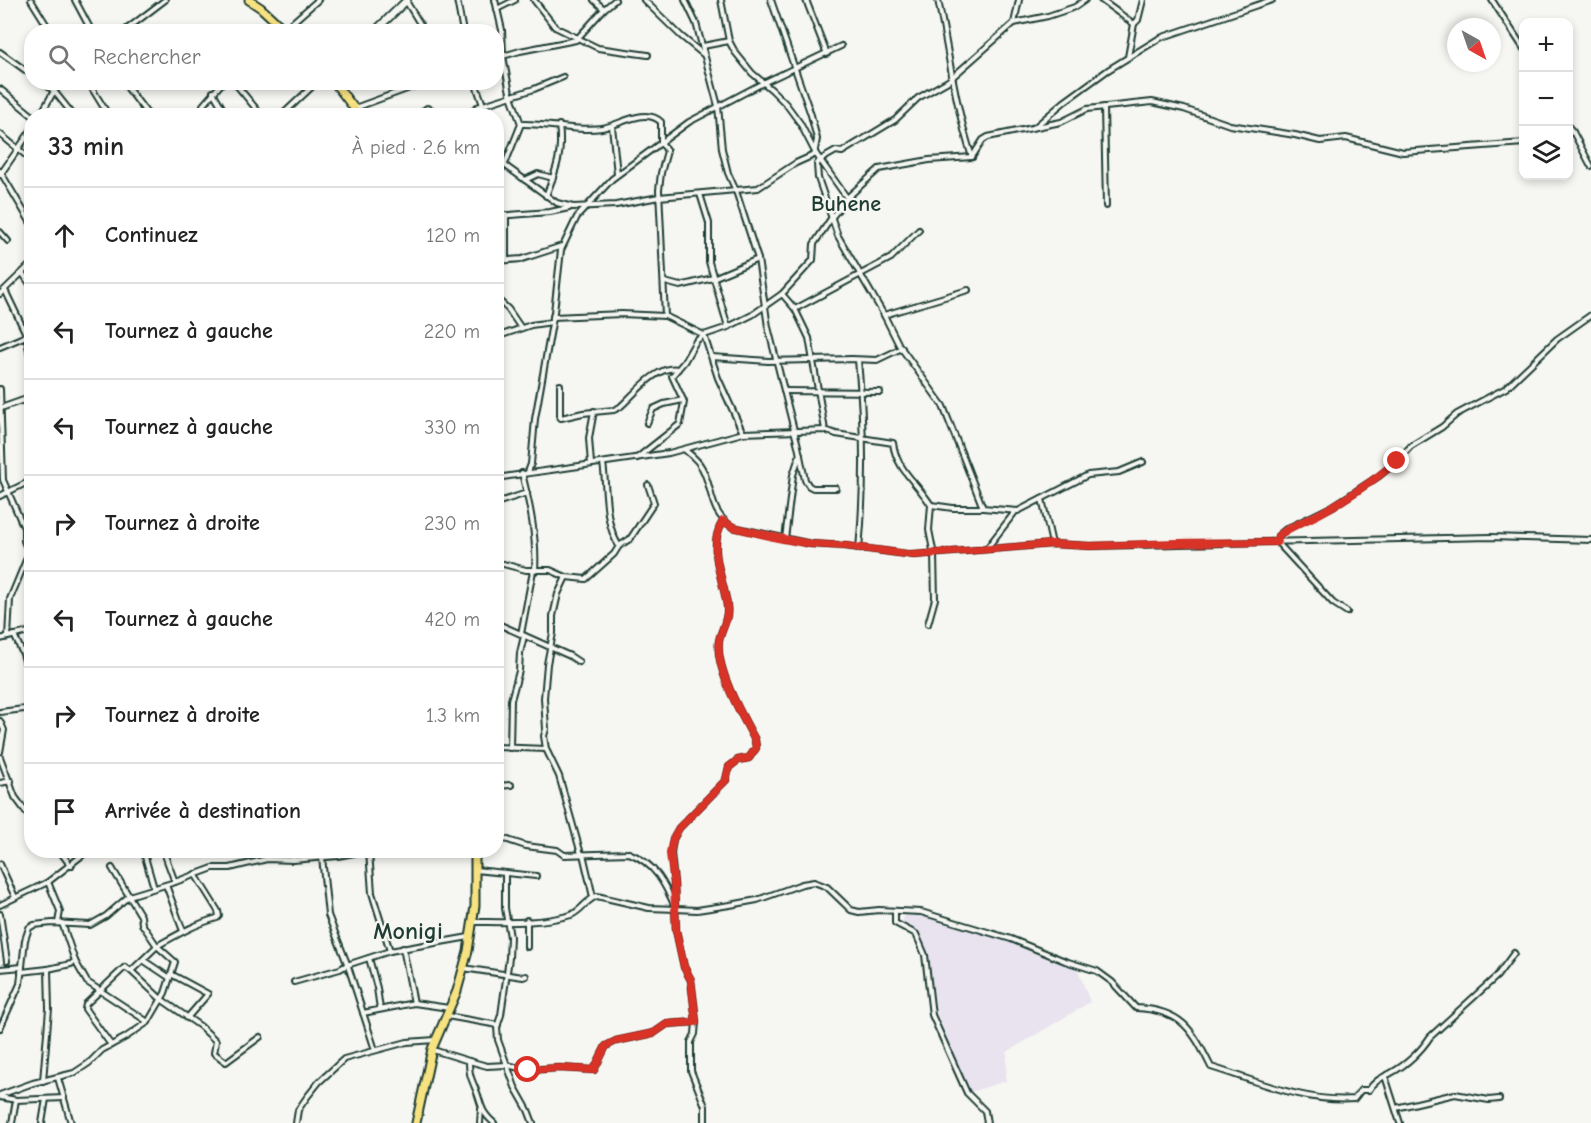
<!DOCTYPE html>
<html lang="fr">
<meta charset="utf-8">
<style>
body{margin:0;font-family:"Comic Neue",sans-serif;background:#f2f2f2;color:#222}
.controls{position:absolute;right:18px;top:18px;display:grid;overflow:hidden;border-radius:12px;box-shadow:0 3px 9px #0003}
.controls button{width:54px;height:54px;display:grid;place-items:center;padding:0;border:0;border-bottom:2px solid #e0e0e0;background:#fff;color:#222;font:30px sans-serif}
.compass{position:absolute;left:1447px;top:18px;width:54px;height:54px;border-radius:50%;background:#fff;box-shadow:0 3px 9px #0003;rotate:140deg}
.stop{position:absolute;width:18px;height:18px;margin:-14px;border:4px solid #d93025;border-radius:50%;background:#fff}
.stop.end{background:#d93025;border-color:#fff;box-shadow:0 2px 6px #0008}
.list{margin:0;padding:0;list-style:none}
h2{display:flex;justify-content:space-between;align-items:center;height:78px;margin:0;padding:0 24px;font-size:26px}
h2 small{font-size:20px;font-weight:400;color:#767676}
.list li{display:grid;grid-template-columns:39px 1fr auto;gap:18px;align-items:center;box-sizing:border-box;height:96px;padding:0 24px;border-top:2px solid #e0e0e0}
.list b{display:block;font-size:22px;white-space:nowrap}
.list em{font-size:20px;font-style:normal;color:#767676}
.icon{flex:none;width:33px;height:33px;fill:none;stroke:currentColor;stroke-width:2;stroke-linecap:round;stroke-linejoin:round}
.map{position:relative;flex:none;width:1591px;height:1123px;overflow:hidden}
.search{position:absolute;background:#fff;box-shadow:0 3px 9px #0003;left:24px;top:24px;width:480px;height:66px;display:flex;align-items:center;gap:15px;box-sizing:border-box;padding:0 21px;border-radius:24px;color:#767676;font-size:22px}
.panel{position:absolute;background:#fff;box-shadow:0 3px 9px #0003;left:24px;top:108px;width:480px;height:750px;border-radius:24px}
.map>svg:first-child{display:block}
.built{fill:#e8e3ef}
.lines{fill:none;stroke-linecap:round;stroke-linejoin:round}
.minor-casing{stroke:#1f3d34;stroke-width:8}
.secondary-casing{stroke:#1f3d34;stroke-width:10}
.trunk-casing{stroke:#1f3d34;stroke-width:11}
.minor{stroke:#f6f6f2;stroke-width:4}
.secondary{stroke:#f6f6f2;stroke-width:6}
.trunk{stroke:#f7e281;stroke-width:7}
.route{stroke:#d93025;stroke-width:8}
.labels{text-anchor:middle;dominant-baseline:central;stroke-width:4.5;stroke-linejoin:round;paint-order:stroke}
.neighbourhood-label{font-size:22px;font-weight:bold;fill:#1f3d34;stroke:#f6f6f2}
.quarter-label{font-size:24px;font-weight:bold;fill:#1f3d34;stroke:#f6f6f2}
</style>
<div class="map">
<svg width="1591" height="1123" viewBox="0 0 1591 1123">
<rect width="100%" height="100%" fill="#f6f6f2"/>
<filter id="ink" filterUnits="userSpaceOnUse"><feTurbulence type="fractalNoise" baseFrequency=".0167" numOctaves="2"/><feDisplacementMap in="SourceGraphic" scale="12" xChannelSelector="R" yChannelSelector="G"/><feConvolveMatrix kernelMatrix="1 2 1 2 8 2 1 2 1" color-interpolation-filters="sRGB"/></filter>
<g filter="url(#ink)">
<!-- built -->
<path class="built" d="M906 914 923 915 1008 940 1078 970 1090 1002 1007 1052 1006 1081 970 1092 937 1014 927 955 919 934 902 922Z"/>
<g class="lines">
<!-- minor casing -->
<g class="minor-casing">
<g id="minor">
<path d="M31 0 51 32"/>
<path d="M75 0 92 32"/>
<path d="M457 0 463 32"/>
<path d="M495 0 502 30 503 56 510 93 521 124 505 164"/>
<path d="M534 0 555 27 598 48 648 55"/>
<path d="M594 0 604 9"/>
<path d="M644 0 681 36 704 55"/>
<path d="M685 0 696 23 718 106 722 149 728 173 736 191 758 259 768 327 798 446 805 480 809 486 813 488H836"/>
<path d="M721 0 729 41 735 52 752 73 772 90 786 104 800 123 816 154 847 198"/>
<path d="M771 0 811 115 817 139 815 150"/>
<path d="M806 0 827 54"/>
<path d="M938 0C949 53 955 106 972 157"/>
<path d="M1085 0 1075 7 1048 16 1014 23 948 81 918 98 895 120 842 152 836 151 820 160 817 164 818 178 838 236 884 315 899 345 943 406 983 508 1018 511 1088 475 1119 472 1143 462"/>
<path d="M1101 0 1134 24 1128 57"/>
<path d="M1492 0 1524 49"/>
<path d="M406 1 425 32"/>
<path d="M497 9 515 0"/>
<path d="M1014 23 1019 0"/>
<path d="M1134 24 1138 20 1143 0"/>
<path d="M285 29 318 0"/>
<path d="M123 32 165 0"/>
<path d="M703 46 729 41"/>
<path d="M0 52 32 75"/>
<path d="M496 58 520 51 576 40 604 9 615 0"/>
<path d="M42 82 54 91 74 116"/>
<path d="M88 82 109 116"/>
<path d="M123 82 149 116"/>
<path d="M234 82 262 116"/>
<path d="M475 82 483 105"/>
<path d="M0 89 33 116"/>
<path d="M213 92 227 116"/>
<path d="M1104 107 1106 206"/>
<path d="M355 108 426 82"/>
<path d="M40 116 54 91 63 82"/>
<path d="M201 116 203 105 223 82"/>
<path d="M281 116 317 82"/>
<path d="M416 116 427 108 448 116"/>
<path d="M467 116 477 107 534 89 563 77"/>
<path d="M521 124C548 123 576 132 602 128 620 125 645 107 661 122V142L667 151 661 173 659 190 665 316"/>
<path d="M612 126 617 174"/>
<path d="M1568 126 1573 132"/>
<path d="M1035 127 1064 102 1108 70 1160 38 1272 0"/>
<path d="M1568 133 1573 132 1591 166"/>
<path d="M0 134 29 158 32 163"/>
<path d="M972 157 983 140 988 137 1061 122 1087 109 1152 102 1184 109 1230 125 1295 135 1320 141 1346 138 1403 152 1524 143"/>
<path d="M496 159 557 203 573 207 616 205 659 197 758 188 796 163 816 154"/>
<path d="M0 171 32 225"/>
<path d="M0 175 32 129"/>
<path d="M525 180 538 174 553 178"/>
<path d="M700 194 709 223V262L728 327"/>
<path d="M546 196C556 170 563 154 559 125"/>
<path d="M506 215V260"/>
<path d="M496 216 550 212 569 208"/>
<path d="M0 232 8 241"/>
<path d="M496 261 522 259 562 246"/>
<path d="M23 274 32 287"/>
<path d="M665 282 680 286 713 278 758 259"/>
<path d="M5 290 26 334 32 367"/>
<path d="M0 294 32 263"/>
<path d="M782 294 795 309 891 258 919 230"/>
<path d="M496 298 508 309 521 328"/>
<path d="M795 309 809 338 825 430"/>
<path d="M884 315 968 290"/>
<path d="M553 317 622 314 665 316 704 335 718 378 743 433"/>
<path d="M496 337 531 325 552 322"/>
<path d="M0 347 26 336"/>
<path d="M712 357 768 361 852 359 877 360 902 348"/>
<path d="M858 360C864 422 865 486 859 549"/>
<path d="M560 385V417L561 418 583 413 614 410 620 407C634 395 657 364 678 369"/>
<path d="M0 389 3 480 24 528"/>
<path d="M784 391 880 392"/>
<path d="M1 408 32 397"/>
<path d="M647 423 653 409 664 404 683 400"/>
<path d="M685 450C691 455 698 460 702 468 714 490 708 512 733 527L811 544 845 546 914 555 1052 544 1090 546 1491 537 1591 540"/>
<path d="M637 458 680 424 684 402 672 376 684 362 696 341 704 335 728 327 752 315 782 294 813 260 814 244 832 217 847 198 879 169 929 160 972 157"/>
<path d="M603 463C607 489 604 523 619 546"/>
<path d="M591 464 589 438 594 411"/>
<path d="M528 472 531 464 535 419 554 312 561 250 577 217 612 179 689 122 765 82 841 46"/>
<path d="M522 473C530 506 537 537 535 571"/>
<path d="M496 478 669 453 743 433 825 430 836 434 893 443C896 469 918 484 931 505L929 530 934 555 935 599 928 624"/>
<path d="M0 496 32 480"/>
<path d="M1042 499 1052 544"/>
<path d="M496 503 527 493"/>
<path d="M931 505 953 508H982"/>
<path d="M785 539 793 475 800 454"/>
<path d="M987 548 1015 512"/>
<path d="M496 562 526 570H550L566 577 586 579 614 554 619 546 630 539 654 503 648 485"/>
<path d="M566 577 558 594 553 616V633L547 664 544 698 546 729 544 736 546 749 559 776 581 854"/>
<path d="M1347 612 1333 603 1277 542 1278 536 1286 529 1333 506 1379 476 1397 461 1411 446 1442 427 1457 414 1506 388 1557 339 1591 315"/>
<path d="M496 623 570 656 579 662"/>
<path d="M521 634 533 571"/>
<path d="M14 635 23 654 32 686"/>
<path d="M8 637 10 599 29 553 24 541V528L32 524"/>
<path d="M0 639 32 631"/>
<path d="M0 712 32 708"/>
<path d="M0 721 4 730 0 752"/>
<path d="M496 747 546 749"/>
<path d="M510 748 511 700 519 671 520 653 524 636"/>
<path d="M0 757 15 797 32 820"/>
<path d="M0 783 11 781"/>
<path d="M496 786 511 785"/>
<path d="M496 836 526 846 557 850 564 855 629 853C655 863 665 884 676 909L697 910 730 905 757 900 802 884 814 882 827 887 851 910 859 912 879 910 921 912 1011 939 1065 961 1097 971 1112 982 1136 1008C1182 1010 1192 1029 1211 1067 1257 1081 1305 1103 1354 1099L1361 1090H1369C1375 1080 1382 1078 1391 1073 1406 1065 1421 1051 1430 1037L1497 976 1514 953"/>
<path d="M59 850 71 866"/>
<path d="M143 850 154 888"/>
<path d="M163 850 175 882"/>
<path d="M369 851 372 893 390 951"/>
<path d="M583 854 593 897"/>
<path d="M322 857 328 915 348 966 375 1050"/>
<path d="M293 860V850"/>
<path d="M0 864 15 897"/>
<path d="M475 870 536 876"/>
<path d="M505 874V908L510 937 509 958 501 1015 497 1027 498 1040 515 1087 528 1110 533 1123"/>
<path d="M48 882 60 911 58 923"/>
<path d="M166 885 183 931"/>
<path d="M0 905 48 882 89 850"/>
<path d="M895 911V923L916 934 925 955 932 1015 967 1093 985 1111 987 1123"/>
<path d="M0 914 7 961"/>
<path d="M473 922C504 922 541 924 571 915 581 911 586 900 597 896L649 908 676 909"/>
<path d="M527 947V920"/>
<path d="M403 948 414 1003"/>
<path d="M369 958 377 988 380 1009"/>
<path d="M143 960 170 978"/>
<path d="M75 961 87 982 148 1022"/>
<path d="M463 968 523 977 526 976"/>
<path d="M0 969 22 967"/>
<path d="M48 969 71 964 75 961 62 923"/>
<path d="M131 971 161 999 200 1026 216 1041 214 1053 226 1062 260 1037"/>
<path d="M21 972 48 969 49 1009 43 1081"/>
<path d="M171 974 208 994 187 1018"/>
<path d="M294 982 340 969 347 965 390 951 469 937"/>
<path d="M363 1013 414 1003 449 1008"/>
<path d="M447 1016 498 1025"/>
<path d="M0 1028 20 984 25 940 29 928 34 925 52 923 90 925 106 916 129 896 175 882 213 868H230L267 859 293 860 338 856 370 850"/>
<path d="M111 1045 85 1009 86 1004 124 968 125 967 131 971 157 946 142 924 141 916 112 868"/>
<path d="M433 1050 469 1061C469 1075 471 1078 476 1090 482 1105 480 1111 494 1123"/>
<path d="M469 1061 487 1066 507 1065 528 1070 559 1068 594 1070 606 1046 616 1041 654 1033 667 1024 696 1022"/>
<path d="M1385 1076 1400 1123"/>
<path d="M58 1078 71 1123"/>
<path d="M0 1095 33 1083 74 1073 89 1063 102 1050 126 1037 148 1022 165 993 175 962 157 946C177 935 195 924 217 918L219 916 218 911 195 874"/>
<path d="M0 1097 16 1100 64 1098"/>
<path d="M1396 1108 1455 1094 1489 1100 1499 1099"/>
<path d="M12 1123 16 1100"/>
<path d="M42 1123 46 1099"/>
<path d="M296 1123 298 1110 307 1097 319 1082 344 1059 407 1042 435 1040"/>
<path d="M480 1123 481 1109"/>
<path d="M705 1123V1106L691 1071V1042L695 1034 696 1022 694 1004 691 980 684 967 676 930 674 883 671 853 673 839 679 828 726 780 729 767 738 760 749 758 756 748 755 740C742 716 715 668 719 641 721 629 729 620 727 606 724 578 706 549 723 521"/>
</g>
</g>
<!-- secondary casing -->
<g class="secondary-casing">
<path id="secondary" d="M374 32 407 0"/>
</g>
<!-- trunk casing -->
<g class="trunk-casing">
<g id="trunk">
<path d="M249 0 261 8 287 32"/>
<path d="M334 82 360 116"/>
<path d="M416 1123 432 1049 457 991 468 951 475 906V850"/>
</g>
</g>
<!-- minor -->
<use href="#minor" class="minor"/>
<!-- secondary -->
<use href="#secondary" class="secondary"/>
<!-- trunk -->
<use href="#trunk" class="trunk"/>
</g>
</g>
<g class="lines" filter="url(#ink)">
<!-- route -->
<path class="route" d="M528 1070 559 1068 594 1070 606 1046 616 1041 654 1033 667 1024 696 1022 691 980 684 967 676 930 674 883 670 853 673 839 679 828 726 780 729 767 738 760 749 758 756 748 755 740C742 716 715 669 719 641 721 629 729 620 727 606 724 578 706 549 723 521L733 527 778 538 811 544 846 546 914 555 1052 544 1090 546 1179 543 1277 542 1278 536C1290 526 1306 521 1319 514 1346 499 1374 481 1397 461"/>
</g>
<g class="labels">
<!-- neighbourhood labels -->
<g class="neighbourhood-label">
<text x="846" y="204">Buhene</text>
</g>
<!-- quarter labels -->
<g class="quarter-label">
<text x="408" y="931">Monigi</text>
</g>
</g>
</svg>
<div class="controls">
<button>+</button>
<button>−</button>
<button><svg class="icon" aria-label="layers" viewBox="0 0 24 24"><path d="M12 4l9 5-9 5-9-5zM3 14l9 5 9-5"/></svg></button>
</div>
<svg class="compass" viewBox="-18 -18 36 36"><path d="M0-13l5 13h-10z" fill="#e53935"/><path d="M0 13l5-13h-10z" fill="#767676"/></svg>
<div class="stop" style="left:528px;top:1070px"></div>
<div class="stop end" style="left:1397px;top:461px"></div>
<div class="search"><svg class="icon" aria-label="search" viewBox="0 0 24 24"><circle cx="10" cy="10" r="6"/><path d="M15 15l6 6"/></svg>Rechercher</div>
<section class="panel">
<h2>33 min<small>À pied · 2.6 km</small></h2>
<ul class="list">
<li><svg class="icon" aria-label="ahead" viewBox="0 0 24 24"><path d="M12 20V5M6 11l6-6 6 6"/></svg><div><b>Continuez</b></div><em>120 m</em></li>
<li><svg class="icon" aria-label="left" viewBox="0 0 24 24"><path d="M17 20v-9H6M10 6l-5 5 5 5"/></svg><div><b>Tournez à gauche</b></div><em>220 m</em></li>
<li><svg class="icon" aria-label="left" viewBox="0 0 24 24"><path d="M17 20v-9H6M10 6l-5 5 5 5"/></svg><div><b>Tournez à gauche</b></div><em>330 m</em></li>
<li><svg class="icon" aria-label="right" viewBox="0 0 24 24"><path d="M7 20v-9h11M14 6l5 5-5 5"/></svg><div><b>Tournez à droite</b></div><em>230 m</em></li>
<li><svg class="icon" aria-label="left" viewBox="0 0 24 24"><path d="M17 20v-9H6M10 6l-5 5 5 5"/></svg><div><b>Tournez à gauche</b></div><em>420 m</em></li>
<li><svg class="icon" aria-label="right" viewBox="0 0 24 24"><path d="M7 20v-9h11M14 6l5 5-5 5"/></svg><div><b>Tournez à droite</b></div><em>1.3 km</em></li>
<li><svg class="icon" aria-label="arrive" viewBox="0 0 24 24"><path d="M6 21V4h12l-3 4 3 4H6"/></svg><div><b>Arrivée à destination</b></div></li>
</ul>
</section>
</div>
